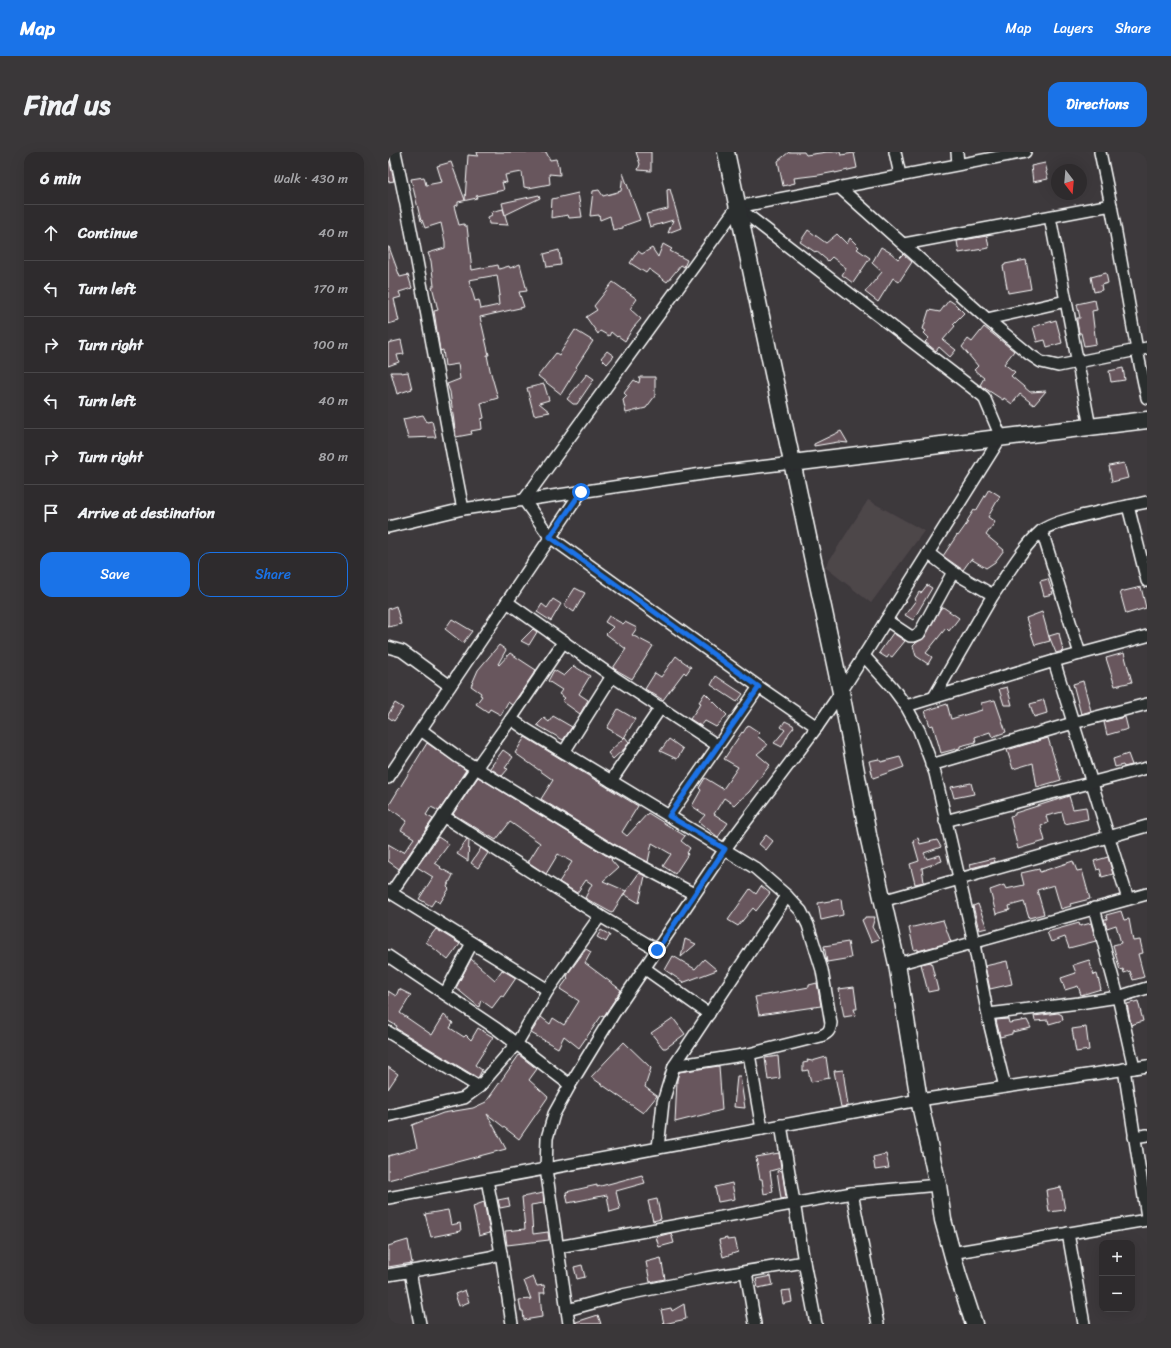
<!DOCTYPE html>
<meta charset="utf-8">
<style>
body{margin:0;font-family:Sriracha,sans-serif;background:#3a3739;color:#f1f3f6}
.controls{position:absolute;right:12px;bottom:12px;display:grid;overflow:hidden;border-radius:8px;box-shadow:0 4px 16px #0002}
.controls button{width:36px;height:36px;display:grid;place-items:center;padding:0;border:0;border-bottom:1px solid #494749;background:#2e2b2d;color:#f1f3f6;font:20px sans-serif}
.compass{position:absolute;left:663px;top:12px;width:36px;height:36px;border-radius:50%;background:#2e2b2d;box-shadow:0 4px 16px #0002;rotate:164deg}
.stop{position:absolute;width:12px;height:12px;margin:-9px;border:3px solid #1a73e8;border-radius:50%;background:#fff}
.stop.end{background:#1a73e8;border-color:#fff;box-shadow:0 1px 4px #0008}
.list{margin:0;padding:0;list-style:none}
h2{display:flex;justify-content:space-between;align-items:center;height:52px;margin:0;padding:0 16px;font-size:17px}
h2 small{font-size:13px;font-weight:400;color:#a7a7aa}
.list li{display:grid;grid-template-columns:26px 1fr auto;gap:12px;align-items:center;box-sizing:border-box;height:56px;padding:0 16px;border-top:1px solid #494749}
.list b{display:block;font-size:15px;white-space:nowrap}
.list em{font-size:13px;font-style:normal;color:#a7a7aa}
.actions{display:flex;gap:8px;padding:12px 16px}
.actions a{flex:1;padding:9px 0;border:1px solid #1a73e8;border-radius:12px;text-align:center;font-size:14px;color:#1a73e8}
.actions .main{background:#1a73e8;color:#fff}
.icon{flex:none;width:22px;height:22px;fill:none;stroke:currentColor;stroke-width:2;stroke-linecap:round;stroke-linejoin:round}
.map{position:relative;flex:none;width:759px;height:1172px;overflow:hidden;border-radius:12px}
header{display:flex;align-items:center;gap:24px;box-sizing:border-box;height:56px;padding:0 20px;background:#1a73e8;color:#fff}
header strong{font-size:19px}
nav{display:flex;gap:22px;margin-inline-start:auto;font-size:14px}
.intro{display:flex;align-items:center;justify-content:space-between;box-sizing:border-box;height:96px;padding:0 24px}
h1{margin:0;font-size:28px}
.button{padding:10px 18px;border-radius:12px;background:#1a73e8;color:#fff;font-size:14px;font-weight:700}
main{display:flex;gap:24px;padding:0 24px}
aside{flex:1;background:#2e2b2d;border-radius:12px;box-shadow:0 4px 16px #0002}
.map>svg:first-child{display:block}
.built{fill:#4e464a}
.building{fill:#68565d;stroke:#fff;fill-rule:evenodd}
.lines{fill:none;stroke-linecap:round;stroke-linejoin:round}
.street-casing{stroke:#fff;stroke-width:14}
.secondary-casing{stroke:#fff;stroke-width:19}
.street{stroke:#2a2d2e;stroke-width:11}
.secondary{stroke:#2a2d2e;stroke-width:16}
.route{stroke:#1a73e8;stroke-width:5}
</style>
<header>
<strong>Map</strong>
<nav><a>Map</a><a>Layers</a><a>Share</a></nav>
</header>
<div class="intro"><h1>Find us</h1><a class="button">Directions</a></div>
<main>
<aside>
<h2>6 min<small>Walk · 430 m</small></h2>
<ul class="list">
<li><svg class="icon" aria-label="ahead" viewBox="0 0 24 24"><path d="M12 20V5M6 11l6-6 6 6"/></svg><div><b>Continue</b></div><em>40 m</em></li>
<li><svg class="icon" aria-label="left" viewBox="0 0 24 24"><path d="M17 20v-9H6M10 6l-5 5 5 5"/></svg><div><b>Turn left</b></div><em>170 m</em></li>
<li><svg class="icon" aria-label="right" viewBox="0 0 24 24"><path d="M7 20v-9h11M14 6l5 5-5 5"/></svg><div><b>Turn right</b></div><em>100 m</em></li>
<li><svg class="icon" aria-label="left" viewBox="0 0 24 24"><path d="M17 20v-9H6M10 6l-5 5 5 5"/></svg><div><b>Turn left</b></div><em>40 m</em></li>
<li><svg class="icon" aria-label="right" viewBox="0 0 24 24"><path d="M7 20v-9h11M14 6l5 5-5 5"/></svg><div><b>Turn right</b></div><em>80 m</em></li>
<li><svg class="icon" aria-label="arrive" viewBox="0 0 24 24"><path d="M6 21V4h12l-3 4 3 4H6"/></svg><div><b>Arrive at destination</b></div></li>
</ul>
<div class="actions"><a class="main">Save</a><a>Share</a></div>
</aside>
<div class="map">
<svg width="759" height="1172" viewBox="0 0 759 1172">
<rect width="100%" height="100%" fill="#3d393c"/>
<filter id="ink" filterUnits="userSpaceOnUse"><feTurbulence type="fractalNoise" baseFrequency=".025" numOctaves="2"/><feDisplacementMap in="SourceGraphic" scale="8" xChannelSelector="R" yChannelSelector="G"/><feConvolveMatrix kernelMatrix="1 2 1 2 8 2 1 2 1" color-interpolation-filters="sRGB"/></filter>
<g filter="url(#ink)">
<!-- built -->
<path class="built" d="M480 348 536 379 483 451 437 415Z"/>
<!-- building -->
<g class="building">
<path d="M89 0H158L162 8 168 7 170 14 171 13 172 23 161 22 162 32 141 36 136 35 134 20 117 23 119 31 114 30 116 38 88 44 89 46 70 50V53L66 54 71 73 76 72 77 74H79L84 118 110 113 111 117 121 114 122 116 132 112 139 139 131 140 136 155 92 165 101 203H99L102 218 110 246 93 251 96 266 93 267 94 277 83 279 84 282 68 285 62 240 59 232 72 227 70 212 57 214 55 198 52 199 46 159 50 158 44 134H46L43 109 40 101 57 96V90L53 71 37 76 34 68 33 69 23 27 36 25 38 33 54 30 49 14 63 10 77 48 80 3 90 4ZM109 123 112 143 110 144 111 153 93 157 91 148 87 149 81 128Z"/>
<path d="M248 0H263V19L250 18 252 12Z"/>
<path d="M401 0H416L418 3 439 0H452L453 3 466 1 469 16 447 21V20L431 23 406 26 407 31 395 34 390 9Z"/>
<path d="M0 6H1L6 29 0 30Z"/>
<path d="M657 11 659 19 658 20 660 27 645 30 643 14Z"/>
<path d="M235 21 252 68 235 74V76L225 78 222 64 212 68 211 63 202 64 205 39 211 38 215 44 233 39Z"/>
<path d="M282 37 293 76 280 81 285 68 262 75 258 62 280 57 279 38Z"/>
<path d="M190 41 194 65 181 66 180 63 163 66 164 47Z"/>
<path d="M151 43 152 46 117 63 114 51Z"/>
<path d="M115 57 120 73 101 72 100 65 104 63 103 60Z"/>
<path d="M420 78 438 91 449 82 459 92 462 86 471 95 469 97 482 106 465 131 454 123 458 116 444 105 440 109 428 99 427 100 412 90Z"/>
<path d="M599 84 601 96 571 101 569 89Z"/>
<path d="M275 92 284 97 282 99 299 108 296 115 293 113 279 130 261 117 258 121 242 111 250 99 254 102 264 96 270 105Z"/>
<path d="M0 95H1L12 125 20 123 24 136 11 140 13 145 6 147 11 169 0 172Z"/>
<path d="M493 95 503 101 510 107 515 102 524 110 511 130 505 126 490 150 477 140 494 120 484 111Z"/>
<path d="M171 98 173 113 159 115 156 102Z"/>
<path d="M638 108 643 137 620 141 615 114 617 113V112Z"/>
<path d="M718 121 720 131 713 133 714 138 706 140 703 125Z"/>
<path d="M225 130 249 147 242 157 253 167 245 176 237 189 230 184 229 185 223 180 221 184 212 179 210 182 198 165 209 158 206 154Z"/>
<path d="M561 148 567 152 576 161 565 172 567 174 555 188 568 198 562 205 551 195 548 199 537 190 541 186 536 181 538 179 535 177 541 158 552 160Z"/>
<path d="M707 148 709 158 704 159 708 192 696 194 693 181H691L689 170V166H692L689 152Z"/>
<path d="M668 168 674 191 659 195 657 188 649 190 645 175Z"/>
<path d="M596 175 626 199 616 212 627 220 623 224 642 240 658 239 646 253 632 242 624 252 616 246 615 248 592 233 596 226 586 218 590 214 574 195 580 187 584 190Z"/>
<path d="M187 178 205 189 188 215 189 216 173 242 150 224 168 201 171 203Z"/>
<path d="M13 188 16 202 9 203 11 210 0 214V191Z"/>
<path d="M219 199 226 204 219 212 213 206Z"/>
<path d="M735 216 737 228 723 230 721 219Z"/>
<path d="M3 220H13V221L20 220 24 237 9 242Z"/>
<path d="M199 222 206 227 189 252H185L179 247Z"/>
<path d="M252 225H267V244L258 256 238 261 235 248 239 244 236 241 246 228 251 231Z"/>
<path d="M156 232 161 248 151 251 162 260 146 263 139 236Z"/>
<path d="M35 263 39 270 44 269 48 285 20 286 15 267Z"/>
<path d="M453 279 460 291 450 290 426 294V292Z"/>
<path d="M736 311 740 326 724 330 721 314Z"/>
<path d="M601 337 612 344 600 365 607 370 598 383 616 398 607 410 598 416 583 407 575 418 555 404 569 383 570 384 580 370 579 369 586 358 588 359Z"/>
<path d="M660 427 665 442 656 444 652 429Z"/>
<path d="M539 433 544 436 525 468 517 463 528 448 527 447 531 440 533 441Z"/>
<path d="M753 435 758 456 738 462 732 440Z"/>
<path d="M187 436 197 441 186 460 176 453Z"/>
<path d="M165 447 173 452 163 469 149 460 154 452 159 456Z"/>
<path d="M8 454 13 472 0 475V457Z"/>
<path d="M555 455 571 466 561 479 558 476 538 501 544 505 540 512 528 504 525 494 528 491 537 485 552 457Z"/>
<path d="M654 460 662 489 647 493 638 466Z"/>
<path d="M221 464 235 472 237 470 249 476 244 483 265 494 244 527 225 516 238 497 218 482 225 475 217 470Z"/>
<path d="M64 467 84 479 75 491 57 477Z"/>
<path d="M145 477 149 480 141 493 133 489Z"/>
<path d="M505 481 517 489 504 505 501 503 499 506 491 501Z"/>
<path d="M671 481 675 499 668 501 661 484Z"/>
<path d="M111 493 118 498 110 512 111 513 122 501 148 518 129 546 124 553 120 550 113 563 102 557 100 560 88 552 94 544 92 543 93 541 83 534 90 518Z"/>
<path d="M736 501 744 530 727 534 718 506Z"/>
<path d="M288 504 293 508 303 515 298 522 296 520 275 548 257 537 267 521 273 525Z"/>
<path d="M186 514 202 524 191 542 200 548 192 562 174 549 177 546 171 542 174 538 160 529 166 518 176 524Z"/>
<path d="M328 524 355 542 349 550 323 533Z"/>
<path d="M695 529 703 559 693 562 685 532Z"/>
<path d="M619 535 624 553H616L611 537Z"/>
<path d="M317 541 339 563 328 575 317 569 313 574 302 567 313 551 311 550Z"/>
<path d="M607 548 618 580 604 585 602 580 587 585 588 590 572 594V596L553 601 545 573 542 574 537 559 559 552 563 567 594 558 593 551Z"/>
<path d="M656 548 659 561 646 565 642 552Z"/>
<path d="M7 551 15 556 6 569 0 565V563Z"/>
<path d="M230 557 247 567 236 586 219 576Z"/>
<path d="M165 564 184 575 175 588 149 573 156 566 161 570Z"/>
<path d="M737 565 740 577 719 583 716 570Z"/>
<path d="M397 569 405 573 406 575 401 581 394 595 386 591 397 578 393 575Z"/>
<path d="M360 573 372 581 369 584 380 593 369 602 382 613 361 640 352 648H351L346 653 336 646 326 662 340 671 330 685 311 670 317 663 304 654 313 638 311 636 317 626 335 637 350 615 336 607 354 580 355 581Z"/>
<path d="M137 585 250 654 234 680 239 684 260 661 297 684 293 689 302 696 299 701 300 702 287 722 275 714 283 702 264 691 260 710 224 691 153 647 165 628 127 601Z"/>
<path d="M237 585 241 590 237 596 225 607 220 601Z"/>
<path d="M660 586 673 628 649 635 645 611 625 617 619 598Z"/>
<path d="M281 587 295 597 289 607 272 599Z"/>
<path d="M39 591 78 618 51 659 43 655 38 663 45 667 11 717 0 709V692L12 699V698L16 700 26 686 13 678 19 669 0 655Z"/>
<path d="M115 598 125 605 117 616 120 617 114 624 102 616Z"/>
<path d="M740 602 744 613 736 615 735 613 727 615 725 607Z"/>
<path d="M512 605 516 615 485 626 481 609 491 607 493 610Z"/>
<path d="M90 625 224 707 223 708 230 716 215 729 238 739 224 761 197 746 204 732 198 728 189 741 171 730 184 710 170 702 158 722 140 710 152 691 122 670 108 688 65 662Z"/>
<path d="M583 631 586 642 566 646 563 635Z"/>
<path d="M681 644 685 657 698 655 700 667 677 672 674 660 658 664 660 671 653 674 657 689 630 697 622 664 627 663V661Z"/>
<path d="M378 683 385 689 378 698 371 692Z"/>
<path d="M50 685 61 692 47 711 53 715 52 716 65 723 59 735 61 737 52 751 47 748 43 754 31 747 45 725 29 715Z"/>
<path d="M530 686 532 692 549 688 553 695 536 701 539 707 552 703 554 709 534 716 536 730 527 732 522 712 531 709 525 688Z"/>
<path d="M79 687 81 689 80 709 69 702Z"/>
<path d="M93 696 100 701 90 716 83 711Z"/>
<path d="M720 705 725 722 714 725 712 717 709 718 706 709Z"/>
<path d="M606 706 607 710 583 716 582 712Z"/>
<path d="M685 709 689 719 694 718 702 747 682 752 683 754 673 757 666 733 649 738 656 762 641 766 636 750 621 754 622 758 608 762 602 738 616 733 618 737 636 733 633 721 651 717 652 720Z"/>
<path d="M251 721 257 724 251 751 236 742Z"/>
<path d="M373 734 382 741 368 759 365 756 350 774 340 768 362 737 368 742Z"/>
<path d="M453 747 455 763 433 768 430 751Z"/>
<path d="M590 752 599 776 591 778 585 754Z"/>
<path d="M733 759 736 768 741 767 745 789 752 788 755 801 750 802 756 825 745 828 742 819 736 821 735 817 732 818 731 815 725 793 733 791 728 773 719 776 716 767H719L718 763Z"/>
<path d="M477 765H487L484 775 491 787 483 790 474 768 477 766Z"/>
<path d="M555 768 563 790 530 799V797L526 798 521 776Z"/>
<path d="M691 771 692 774 703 771 708 789 681 796 677 785 663 790 659 780Z"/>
<path d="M48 777 72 792 60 808 38 790Z"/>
<path d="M213 778 222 783 218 790 209 785Z"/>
<path d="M297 787 308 792 293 805Z"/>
<path d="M460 790 463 806 439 810 436 794Z"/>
<path d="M198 797 203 800 197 811 233 838 216 864 214 863 191 896 176 884 170 896 143 881 153 865 162 872 165 866 176 873 191 849 172 837 180 826 179 825 181 820Z"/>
<path d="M285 804 307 817 316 807 329 818 294 831 295 830 277 818Z"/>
<path d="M83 807 107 828 114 818 128 826 115 845 113 844 104 856 93 848 91 855 68 836Z"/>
<path d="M701 808 706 823 709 822 713 837 693 843 690 834 677 838 673 826 688 821 685 813Z"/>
<path d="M619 809 624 832 602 837 597 814Z"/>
<path d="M543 810 550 838 540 840 533 812Z"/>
<path d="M429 831 433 854 371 863 367 845 421 835V833Z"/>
<path d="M466 835 469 857H466L468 863 456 865 451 837Z"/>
<path d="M11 837 23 843 12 861 44 883 56 863 65 871 62 876 76 885 78 883 83 888 90 876 105 885 87 913 94 918 90 926 9 877 8 876 9 874 0 869V839L8 844Z"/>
<path d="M750 849 755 869 743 873 739 852Z"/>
<path d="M670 861 674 863 675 868 661 872 660 868 647 869 646 864Z"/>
<path d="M285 866 297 882 278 896H275L263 881Z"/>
<path d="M620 867 621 871 639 868 643 876 624 880V882L612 885 608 868Z"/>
<path d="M698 875 701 898 688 900 684 877Z"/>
<path d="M236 890 263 916 257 935 269 944 255 961 203 925Z"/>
<path d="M131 903 149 917 141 928 160 945 131 987 99 962 118 997 0 1028V1004L29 996 24 973 55 961 85 956 98 950Z"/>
<path d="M390 904 392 926 380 928 377 906Z"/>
<path d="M438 905 441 926 423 930 420 918 415 919V911L420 910 419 908 424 909Z"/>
<path d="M331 914 334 958 287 970 289 928 291 920Z"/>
<path d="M0 915 10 922 0 937Z"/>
<path d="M455 918 460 954 453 955 446 919Z"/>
<path d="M349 924H352L357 956 346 955Z"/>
<path d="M391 1001 393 1016 382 1019 385 1040 376 1042 374 1027H372L368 1005Z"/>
<path d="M498 1002 501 1016 487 1018 485 1005Z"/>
<path d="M394 1018 398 1046 393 1047 389 1019Z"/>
<path d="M254 1023 257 1031 228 1039 232 1057 222 1060 219 1043 180 1051 178 1040 209 1033V1035Z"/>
<path d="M344 1031 347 1047 330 1050 327 1035Z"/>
<path d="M673 1035 677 1058 661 1060 658 1038Z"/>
<path d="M155 1041 156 1051 143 1053 145 1082 160 1080 161 1088 119 1093 117 1079 137 1077 134 1045Z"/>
<path d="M120 1046 122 1054 112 1056 110 1048Z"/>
<path d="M269 1047 273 1067 265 1069 260 1049Z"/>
<path d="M96 1050 102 1081 91 1084 85 1054Z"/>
<path d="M60 1058 63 1073 72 1071 73 1079 43 1085 37 1062Z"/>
<path d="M283 1081 286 1091 271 1095 268 1085Z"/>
<path d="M339 1086V1088L347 1087 350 1100 335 1105 331 1088Z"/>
<path d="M20 1088 24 1111 0 1115V1094Z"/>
<path d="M273 1106 277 1127 262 1130 258 1110Z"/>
<path d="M194 1113 197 1125 189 1127 186 1115Z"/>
<path d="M383 1124 385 1133 370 1136 368 1127Z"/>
<path d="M145 1125 149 1134 156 1133 157 1141H152L154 1165 136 1168 135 1159H133L131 1148 143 1147 136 1129Z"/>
<path d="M77 1138 81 1150 71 1154 67 1142Z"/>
<path d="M402 1138 404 1150 395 1152 393 1139Z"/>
<path d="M296 1152 298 1167 276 1172 273 1158 283 1156 284 1159Z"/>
<path d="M210 1163 213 1172H188V1170Z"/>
</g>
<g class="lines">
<!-- street casing -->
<g class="street-casing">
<g id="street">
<path d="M7 0C33 118 51 239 75 357"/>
<path d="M507 0 512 23"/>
<path d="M569 0 570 12"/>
<path d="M712 0 723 53"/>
<path d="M451 35 599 167 641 202 653 210 670 214 759 196"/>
<path d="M662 65 702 275"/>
<path d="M516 92 723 53 749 198 759 246"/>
<path d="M599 167 678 149"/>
<path d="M740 354 759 429"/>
<path d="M0 375 75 357 321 321 404 311"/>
<path d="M654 379 692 502"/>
<path d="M605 443C619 423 635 395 653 379 668 366 737 355 759 350"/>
<path d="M119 450 224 524 329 593"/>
<path d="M498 468 522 484H526L531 482 565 420 540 401"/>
<path d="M176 489 123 567 139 578 367 716 399 744 286 914 275 950 270 996"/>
<path d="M0 495 14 499 62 534"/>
<path d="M476 504 504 535 518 554 531 578 547 621 584 782 602 874 617 935"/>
<path d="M666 509 740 747"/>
<path d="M546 545 605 443 565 420"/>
<path d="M518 554 666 509 759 484"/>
<path d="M429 575 371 535 162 385 136 348 349 55 637 0"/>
<path d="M33 578 70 605 221 697 306 742"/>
<path d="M176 600 224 524"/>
<path d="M543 613 685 571 759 552"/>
<path d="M0 626 193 340"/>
<path d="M223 629 273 555"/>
<path d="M55 664 212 764 269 798"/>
<path d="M281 664 371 535"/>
<path d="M557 669 759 616"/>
<path d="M0 739 160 838"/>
<path d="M3 741 88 616 123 567"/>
<path d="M494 749 759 674"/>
<path d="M706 756 730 845 746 916"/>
<path d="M0 804 109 877 182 933"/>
<path d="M509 812 759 742"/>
<path d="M256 816 321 862"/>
<path d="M57 842 84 791"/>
<path d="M600 862 691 851 730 845 759 836"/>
<path d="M0 880 91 935"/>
<path d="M361 902 374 977"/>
<path d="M286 914 361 902 433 884C440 881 442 879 443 871L434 818 420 773 413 759 399 744"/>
<path d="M736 917 759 1065"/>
<path d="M0 964 76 946 91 935 129 891 160 838 212 764"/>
<path d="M393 973 416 1110 428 1172"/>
<path d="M746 985 759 983"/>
<path d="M464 1041 490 1172"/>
<path d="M0 1046 531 948 759 914"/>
<path d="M680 1081 696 1172"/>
<path d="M170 1095 464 1041 550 1033"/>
<path d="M113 1101 124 1172"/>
<path d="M563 1101 759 1068"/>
<path d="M22 1120 32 1172"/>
<path d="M358 1120 367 1172"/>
<path d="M0 1123 48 1115 102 1105 113 1101 99 1028"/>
<path d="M179 1158 234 1143 318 1126 416 1110"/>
<path d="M181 1172 158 1017 159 986 166 962 182 933 226 861 337 697 429 575 453 540 613 285 596 245 349 55"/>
</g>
</g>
<!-- secondary casing -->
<g class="secondary-casing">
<g id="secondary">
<path d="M338 0 453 540 480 683 509 812 531 948 550 1033 555 1068 570 1123 586 1172"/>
<path d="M404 311 759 268"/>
</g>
</g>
<!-- street -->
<use href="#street" class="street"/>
<!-- secondary -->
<use href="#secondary" class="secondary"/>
</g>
</g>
<g class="lines" filter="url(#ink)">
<!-- route -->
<path class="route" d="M193 340 162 385 371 535 281 664 337 697 269 798"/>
</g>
</svg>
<div class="controls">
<button>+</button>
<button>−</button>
</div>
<svg class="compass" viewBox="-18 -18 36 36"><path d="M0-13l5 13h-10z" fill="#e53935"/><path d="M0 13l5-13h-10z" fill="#a7a7aa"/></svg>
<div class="stop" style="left:193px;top:340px"></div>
<div class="stop end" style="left:269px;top:798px"></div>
</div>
</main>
